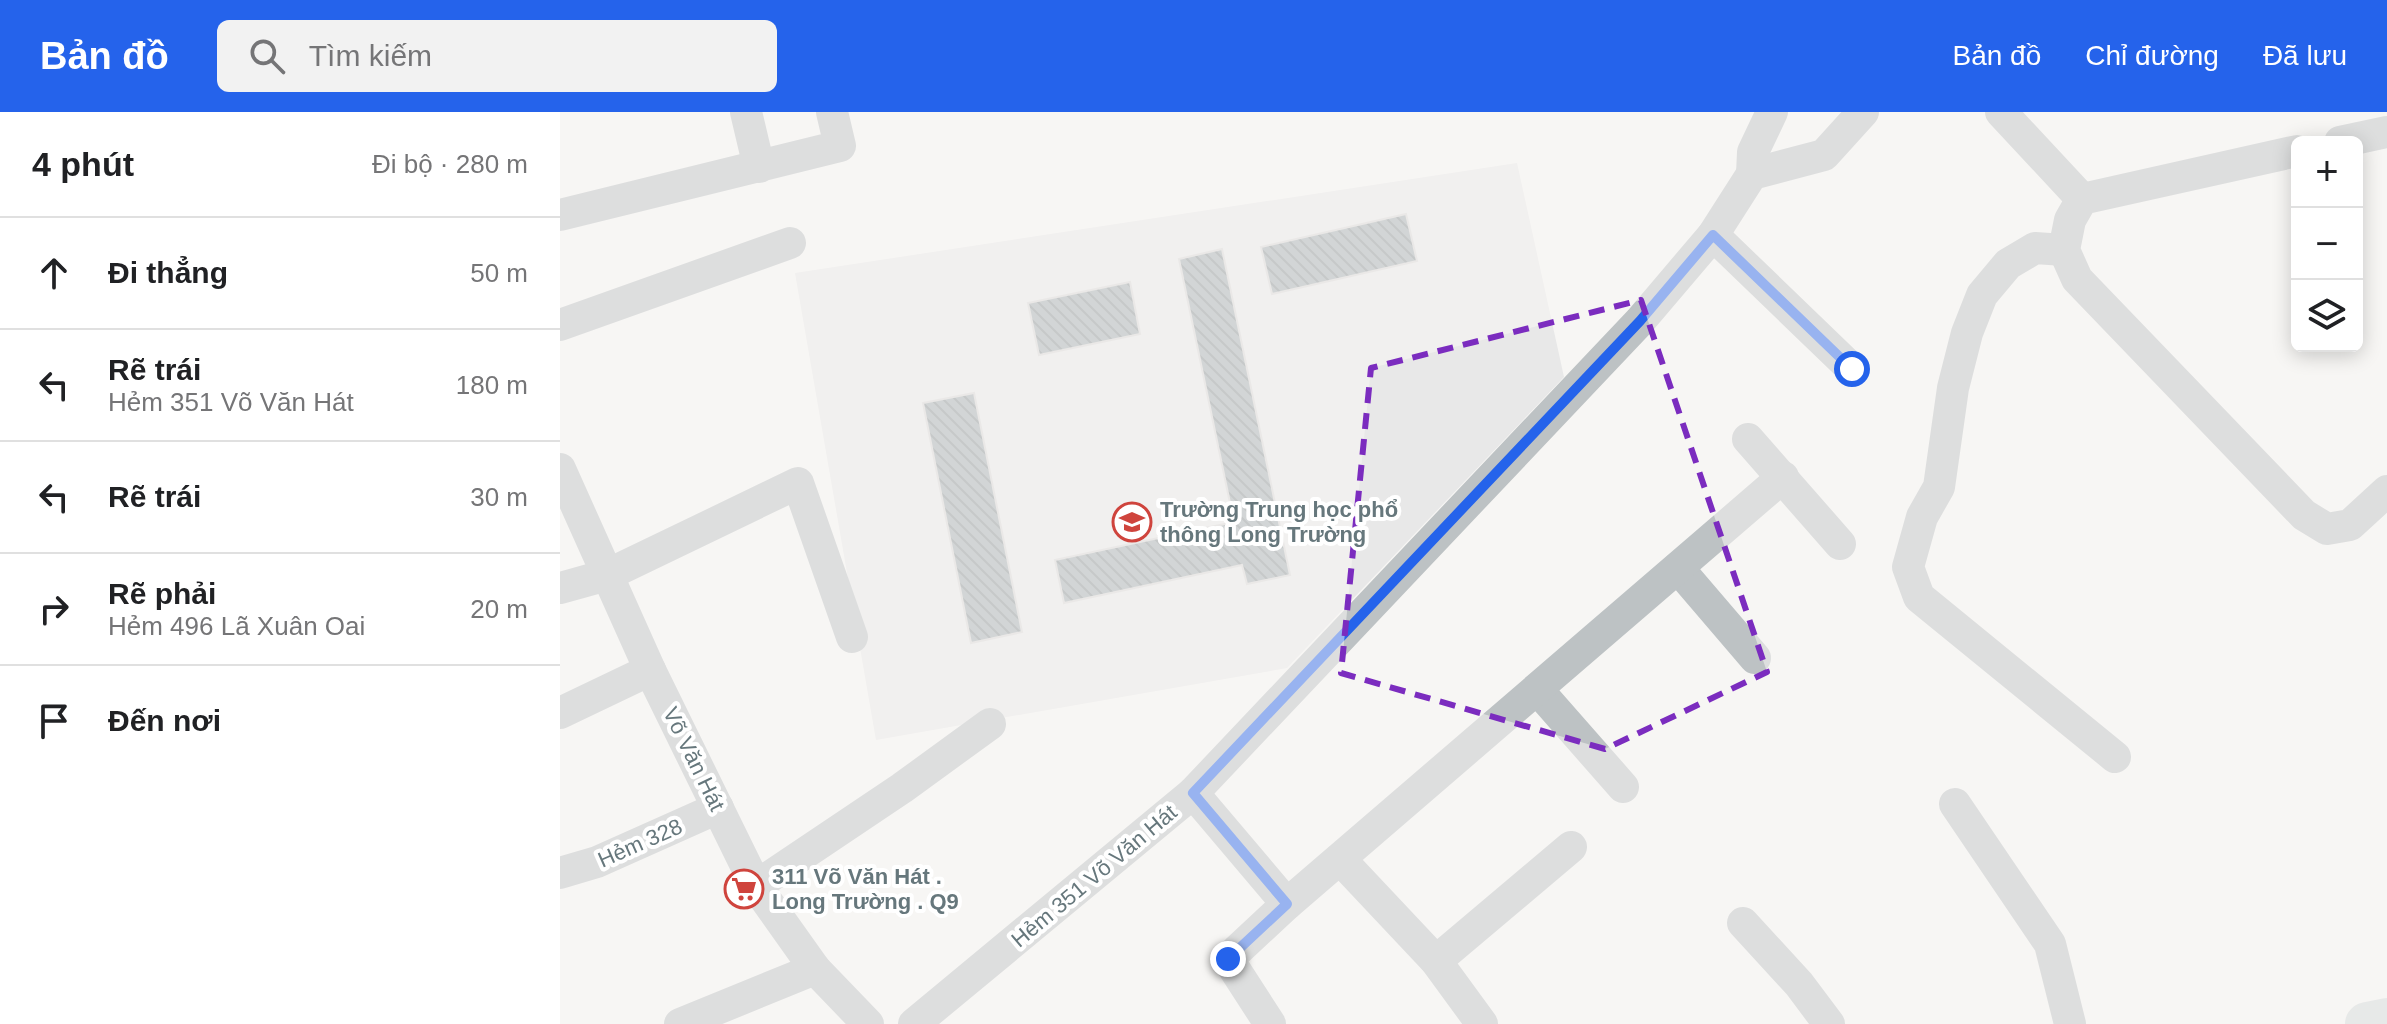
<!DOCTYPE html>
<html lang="vi">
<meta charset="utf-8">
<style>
body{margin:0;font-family:Helvetica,sans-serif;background:#f2f2f2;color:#202124}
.controls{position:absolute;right:24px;top:24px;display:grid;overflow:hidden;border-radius:12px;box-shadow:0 4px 20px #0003}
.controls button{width:72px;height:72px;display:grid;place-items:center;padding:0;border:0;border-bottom:2px solid #e0e0e0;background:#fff;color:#202124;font:40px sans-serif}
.stop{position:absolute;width:24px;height:24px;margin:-18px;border:6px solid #2563eb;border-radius:50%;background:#fff}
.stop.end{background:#2563eb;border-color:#fff;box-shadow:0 2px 8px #0008}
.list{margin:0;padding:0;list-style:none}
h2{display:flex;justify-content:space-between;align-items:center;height:104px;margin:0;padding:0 32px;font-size:34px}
h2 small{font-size:26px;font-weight:400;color:#757577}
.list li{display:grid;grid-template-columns:52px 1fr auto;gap:24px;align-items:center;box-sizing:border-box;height:112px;padding:0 32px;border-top:2px solid #e0e0e0}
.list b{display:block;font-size:30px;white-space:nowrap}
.list p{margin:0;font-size:26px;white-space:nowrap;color:#757577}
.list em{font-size:26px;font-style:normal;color:#757577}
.icon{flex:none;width:44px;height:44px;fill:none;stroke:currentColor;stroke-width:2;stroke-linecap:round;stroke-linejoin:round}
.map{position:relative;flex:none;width:1827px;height:912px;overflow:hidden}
header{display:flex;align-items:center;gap:48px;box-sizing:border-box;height:112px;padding:0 40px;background:#2563eb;color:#fff}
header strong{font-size:38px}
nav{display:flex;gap:44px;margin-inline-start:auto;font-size:28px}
.search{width:560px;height:72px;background:#f2f2f2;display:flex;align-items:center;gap:20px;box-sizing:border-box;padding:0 28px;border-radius:12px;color:#757577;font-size:30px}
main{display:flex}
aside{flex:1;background:#fff}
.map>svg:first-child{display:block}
.built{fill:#e8e8e8}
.building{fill:url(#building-back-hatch);stroke:#d9d8d7;stroke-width:2}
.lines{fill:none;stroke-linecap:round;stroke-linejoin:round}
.minor{stroke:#bdc2c4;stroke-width:32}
.secondary{stroke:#d3d9da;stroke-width:44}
.route{stroke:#2563eb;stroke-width:10}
.marked{fill:none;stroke:#7b2cbf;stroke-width:6;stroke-dasharray:16 10;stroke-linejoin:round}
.labels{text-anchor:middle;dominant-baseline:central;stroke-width:8;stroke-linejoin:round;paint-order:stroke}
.poi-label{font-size:22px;font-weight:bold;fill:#66777c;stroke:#fff;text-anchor:start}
.street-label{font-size:22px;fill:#66777c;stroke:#fff}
</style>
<header>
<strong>Bản đồ</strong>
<div class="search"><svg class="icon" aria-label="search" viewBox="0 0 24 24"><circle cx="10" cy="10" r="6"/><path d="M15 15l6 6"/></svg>Tìm kiếm</div>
<nav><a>Bản đồ</a><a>Chỉ đường</a><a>Đã lưu</a></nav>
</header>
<main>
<aside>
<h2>4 phút<small>Đi bộ · 280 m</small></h2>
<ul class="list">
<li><svg class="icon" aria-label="ahead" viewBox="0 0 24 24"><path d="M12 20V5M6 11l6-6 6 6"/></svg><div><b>Đi thẳng</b></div><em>50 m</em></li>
<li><svg class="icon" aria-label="left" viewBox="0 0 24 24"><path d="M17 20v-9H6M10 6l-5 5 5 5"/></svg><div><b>Rẽ trái</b><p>Hẻm 351 Võ Văn Hát</p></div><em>180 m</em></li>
<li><svg class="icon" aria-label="left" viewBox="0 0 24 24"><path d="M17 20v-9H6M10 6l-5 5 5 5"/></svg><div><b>Rẽ trái</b></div><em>30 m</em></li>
<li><svg class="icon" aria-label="right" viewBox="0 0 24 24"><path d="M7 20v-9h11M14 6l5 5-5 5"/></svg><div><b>Rẽ phải</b><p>Hẻm 496 Lã Xuân Oai</p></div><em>20 m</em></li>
<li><svg class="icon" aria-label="arrive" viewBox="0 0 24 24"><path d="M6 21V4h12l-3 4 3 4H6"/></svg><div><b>Đến nơi</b></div></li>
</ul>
</aside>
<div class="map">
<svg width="1827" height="912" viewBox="0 0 1827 912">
<defs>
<pattern id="building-back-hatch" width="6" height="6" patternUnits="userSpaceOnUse" patternTransform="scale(2)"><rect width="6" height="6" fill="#a5aeb1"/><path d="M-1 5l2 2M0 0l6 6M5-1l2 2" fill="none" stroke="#8a9295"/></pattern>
</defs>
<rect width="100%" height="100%" fill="#f7f6f4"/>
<!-- built -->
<path class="built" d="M957 51 1004 265 727 556 316 628 235 161Z"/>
<!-- building -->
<g class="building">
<path d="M846 102 857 149 712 182 701 135Z"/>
<path d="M662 137 730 463 687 472 682 453 504 491 495 448 674 410 619 147Z"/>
<path d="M570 170 580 222 479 243 468 191Z"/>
<path d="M414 281 462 520 411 531 363 291Z"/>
</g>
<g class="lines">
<!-- minor -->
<g class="minor">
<path d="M186 0 199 55"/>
<path d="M1441 0 1522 87"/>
<path d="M1780 30 1827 20"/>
<path d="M1737 39 1522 87 1510 108 1504 138 1517 167 1744 403 1767 417 1790 413 1827 379"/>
<path d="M1192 62 1193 40 1212 0"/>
<path d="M0 103 280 34 272 0"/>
<path d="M1153 123 1292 257"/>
<path d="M1504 138 1475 136 1448 152 1422 183 1407 221 1393 276 1379 375 1362 405 1348 455 1359 485 1555 645"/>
<path d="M0 213 230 131"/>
<path d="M1188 327 1280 432"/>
<path d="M0 357 90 558 196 774 255 857 308 912"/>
<path d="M1118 456 1195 546"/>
<path d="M0 476 47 463 238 371 292 525"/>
<path d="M977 577 1063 675"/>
<path d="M0 601 90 558"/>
<path d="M633 681 727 792"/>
<path d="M1395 692 1490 832 1510 912"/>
<path d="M780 747 876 849 922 912"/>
<path d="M0 761 37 750 158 696"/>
<path d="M196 774 342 676 430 612"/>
<path d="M1183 811 1239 872 1269 912"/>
<path d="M876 849 1011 735"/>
<path d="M120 912 255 857"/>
<path d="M354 912 633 681 1080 209 1153 123 1192 62 1264 43 1303 0"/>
<path d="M710 912 668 847 727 792 1223 365"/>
</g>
<!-- secondary -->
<path class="secondary" d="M1807 912 1827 908"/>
</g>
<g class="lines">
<!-- route -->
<path class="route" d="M668 847 727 792 633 681 1080 209 1153 123 1292 257"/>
</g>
<!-- marked area -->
<path d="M0 0H1827V912H0ZM1081 188 1207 560 1045 637 781 561 811 256Z" fill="#f7f6f4" fill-opacity=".55" fill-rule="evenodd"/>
<path class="marked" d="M1081 188 1207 560 1045 637 781 561 811 256Z"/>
<!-- icons -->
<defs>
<g id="school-ring" transform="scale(2)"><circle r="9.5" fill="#fff" stroke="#cf443d" stroke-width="1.5"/><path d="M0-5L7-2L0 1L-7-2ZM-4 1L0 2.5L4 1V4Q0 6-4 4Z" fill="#cf443d"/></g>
<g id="supermarket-ring" transform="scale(2)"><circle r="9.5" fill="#fff" stroke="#cf443d" stroke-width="1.5"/><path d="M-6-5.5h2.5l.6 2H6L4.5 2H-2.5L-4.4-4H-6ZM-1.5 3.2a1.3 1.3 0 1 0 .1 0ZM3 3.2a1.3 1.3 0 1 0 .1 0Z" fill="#cf443d"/></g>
</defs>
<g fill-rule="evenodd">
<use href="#school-ring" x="572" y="410"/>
<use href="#supermarket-ring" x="184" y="777"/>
</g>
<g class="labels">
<!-- poi labels -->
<g class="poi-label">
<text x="600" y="397">Trường Trung học phổ<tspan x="600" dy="25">thông Long Trường</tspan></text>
<text x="212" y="764">311 Võ Văn Hát .<tspan x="212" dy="25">Long Trường . Q9</tspan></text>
</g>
<!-- street labels -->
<g class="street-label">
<text transform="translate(134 647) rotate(64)">Võ Văn Hát</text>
<text transform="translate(80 731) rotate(-24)">Hẻm 328</text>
<text transform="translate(534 764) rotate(-40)">Hẻm 351 Võ Văn Hát</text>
</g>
</g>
</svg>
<div class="controls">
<button>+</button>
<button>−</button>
<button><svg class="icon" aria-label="layers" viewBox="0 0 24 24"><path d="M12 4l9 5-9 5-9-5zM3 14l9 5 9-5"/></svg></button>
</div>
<div class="stop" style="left:1292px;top:257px"></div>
<div class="stop end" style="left:668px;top:847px"></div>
</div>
</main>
